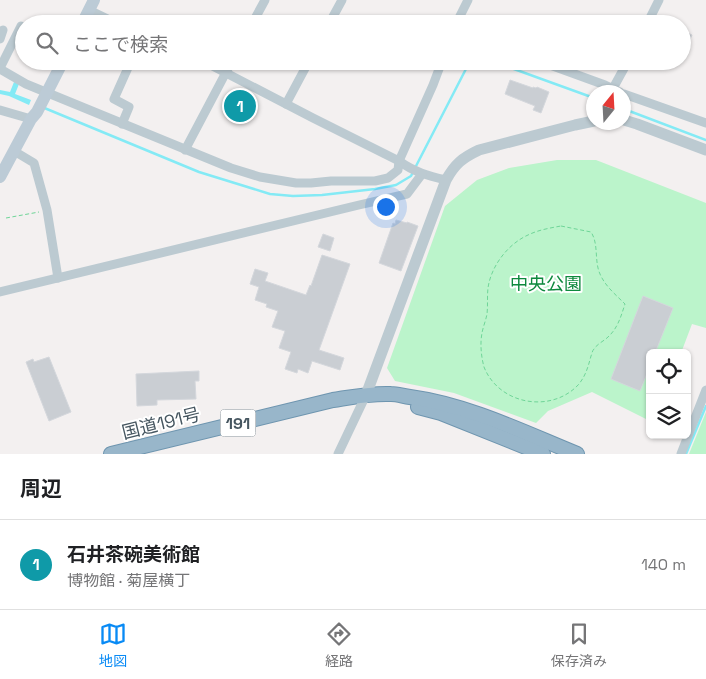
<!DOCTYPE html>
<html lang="ja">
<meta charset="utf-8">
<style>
body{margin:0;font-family:"Space Grotesk","Noto Sans JP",sans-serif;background:#f6f6f6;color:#202124}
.controls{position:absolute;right:15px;bottom:15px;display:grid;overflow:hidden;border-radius:8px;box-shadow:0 1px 4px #0004}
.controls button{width:45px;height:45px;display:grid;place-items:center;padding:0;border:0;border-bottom:1px solid #e0e0e0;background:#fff;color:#202124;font:25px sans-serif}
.compass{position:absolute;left:586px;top:85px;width:45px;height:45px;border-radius:50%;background:#fff;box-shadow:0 1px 4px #0004;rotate:18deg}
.you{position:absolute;left:385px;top:206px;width:18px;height:18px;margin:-12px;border:4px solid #fff;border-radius:50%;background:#1a73e8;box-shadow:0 0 0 8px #1a73e833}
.badge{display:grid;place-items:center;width:32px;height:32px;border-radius:50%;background:#088af5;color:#fff;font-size:16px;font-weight:700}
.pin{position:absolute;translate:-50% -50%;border:2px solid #fff;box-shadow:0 1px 5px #0006}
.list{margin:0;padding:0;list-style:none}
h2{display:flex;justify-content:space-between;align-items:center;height:65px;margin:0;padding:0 20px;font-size:21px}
h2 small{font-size:16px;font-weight:400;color:#757577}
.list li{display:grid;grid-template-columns:32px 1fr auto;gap:15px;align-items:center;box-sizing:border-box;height:90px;padding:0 20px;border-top:1px solid #e0e0e0}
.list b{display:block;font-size:19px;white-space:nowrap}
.list p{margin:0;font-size:16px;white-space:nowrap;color:#757577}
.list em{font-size:16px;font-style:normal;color:#757577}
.icon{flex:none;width:28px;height:28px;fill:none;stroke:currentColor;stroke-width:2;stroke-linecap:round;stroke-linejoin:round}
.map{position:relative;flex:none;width:706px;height:454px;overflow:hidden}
.search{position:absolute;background:#fff;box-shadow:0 1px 4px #0004;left:15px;right:15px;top:15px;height:55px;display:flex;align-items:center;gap:12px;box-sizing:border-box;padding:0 18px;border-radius:28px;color:#757577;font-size:19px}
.sheet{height:155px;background:#fff}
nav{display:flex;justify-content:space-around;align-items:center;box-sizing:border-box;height:70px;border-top:1px solid #e0e0e0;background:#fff;font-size:14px;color:#757577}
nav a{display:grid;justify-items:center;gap:2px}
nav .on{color:#088af5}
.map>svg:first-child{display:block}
.green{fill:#bbf4cb}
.water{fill:#84eaf5}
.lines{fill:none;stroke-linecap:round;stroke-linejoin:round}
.stream{stroke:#84eaf5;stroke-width:2.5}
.building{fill:#caced3;stroke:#d4d7dc}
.trunk-casing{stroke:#6e95af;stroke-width:16}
.path{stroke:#6fd598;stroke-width:1;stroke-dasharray:4 2.5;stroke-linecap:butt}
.minor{stroke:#bccad1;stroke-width:9}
.tertiary{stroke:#bccad1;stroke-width:11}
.secondary{stroke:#bccbd6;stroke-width:12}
.trunk{stroke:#98b6ca;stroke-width:14}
.labels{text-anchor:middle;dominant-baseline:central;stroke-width:4;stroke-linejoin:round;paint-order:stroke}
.shield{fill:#fff;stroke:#7e8990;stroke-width:1}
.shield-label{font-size:16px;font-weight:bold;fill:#465660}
.park-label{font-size:18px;fill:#0e893e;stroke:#fff}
.street-label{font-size:18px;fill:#465660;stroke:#fff}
</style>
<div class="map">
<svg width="706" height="454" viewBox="0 0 706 454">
<rect width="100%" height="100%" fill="#f3f0f0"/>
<!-- green -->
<g class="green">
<path d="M557 160H596L706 203V328L692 324 681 353H650V421L592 392 548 411 536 423 454 393 395 381 387 368 445 206 477 180 509 168Z"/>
<path d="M706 412V454H689Z"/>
</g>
<!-- water -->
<path class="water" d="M14 82 19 84 15 94 31 100 29 105 9 96 0 94V90L10 92Z"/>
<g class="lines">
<!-- stream -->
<g class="stream">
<path d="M492 61 594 98"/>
<path d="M42 107 199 172 270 194 293 196 322 195 375 189 396 185 411 176 413 172"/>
<path d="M624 109 706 140"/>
<path d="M415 168 468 65 471 61"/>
<path d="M686 454 706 406"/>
</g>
</g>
<!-- building -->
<g class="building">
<path d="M682 30 692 35 682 56Z"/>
<path d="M510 80 533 88V87L536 88 537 87 549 92 541 113 533 110 535 106 505 94Z"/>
<path d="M396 220 407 223V222L418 226 401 271 379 263 393 223 395 224Z"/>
<path d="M323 234 334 238 330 251 318 247Z"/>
<path d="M322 255 350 264 319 350 344 358 340 370 312 361 308 373 298 369 297 373 285 369 291 352 279 348 285 331 272 327 278 311 266 307 267 304 255 300 259 287 250 284 255 269 268 273 265 281 306 295 310 285 311 286Z"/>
<path d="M643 296 673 308 655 353H650V366L640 391 611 379Z"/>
<path d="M49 357 71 412 49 421 26 362 33 359 34 362Z"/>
<path d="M199 371V381H195L196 399 157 400V405L137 406 136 374Z"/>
</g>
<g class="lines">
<!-- trunk casing -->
<g class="trunk-casing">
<g id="trunk">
<path d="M418 407 441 413 543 454"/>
<path d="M111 454 333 400C352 397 371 393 391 394 397 394 403 396 410 397 468 405 523 432 577 454"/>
</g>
</g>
<!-- path -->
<g class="path">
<path d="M6 218 39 212"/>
<path d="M561 226 591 232C599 244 594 261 600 274 605 286 616 295 625 304 621 316 618 328 608 337 604 341 597 344 594 349 592 351 592 354 591 356 588 367 586 375 579 384 552 414 499 405 484 367 481 356 480 343 482 333 483 327 486 320 487 314 488 305 487 296 488 288 491 266 508 244 528 235 538 230 550 228 561 226Z"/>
</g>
<!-- minor -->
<g class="minor">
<path d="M89 10 118 24"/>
<path d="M252 24 265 0"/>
<path d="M329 24 342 0"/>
<path d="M456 24 468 0"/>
<path d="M647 24 659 0"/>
<path d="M0 39 3 30"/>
<path d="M203 61 313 118 399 161C414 172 429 176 446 180"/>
<path d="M539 61 605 85 620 92"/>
<path d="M0 68 21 26"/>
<path d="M0 69 26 84 231 168 260 177 296 183H311L331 181H375L388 178 398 170 399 161 433 85 442 61"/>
<path d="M611 92 628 61"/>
<path d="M624 94 706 123"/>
<path d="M286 104 309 61"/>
<path d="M0 110 31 119"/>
<path d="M122 124 129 107 114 99 131 61"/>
<path d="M185 150 232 61"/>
<path d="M14 151 34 163 47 210 58 278"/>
<path d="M0 292 359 205 407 194 422 174"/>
<path d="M338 454 366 395"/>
<path d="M681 454 706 390"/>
</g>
<!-- tertiary -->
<g class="tertiary">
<path d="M624 120 637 124 706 150"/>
<path d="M366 395 446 180C455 164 462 158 479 150L575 125 594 121"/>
</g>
<!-- secondary -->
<g class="secondary">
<path d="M82 24 94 0"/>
<path d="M0 177 31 119 37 112 63 61"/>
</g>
<!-- trunk -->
<use href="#trunk" class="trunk"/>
</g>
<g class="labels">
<!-- shield labels -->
<rect class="shield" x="220.5" y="409.5" width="35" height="27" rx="4"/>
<g class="shield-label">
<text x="238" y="423">191</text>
</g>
<!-- park labels -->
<g class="park-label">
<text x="546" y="283">中央公園</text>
</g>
<!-- street labels -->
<g class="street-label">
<text transform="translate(161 423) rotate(-14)">国道191号</text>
</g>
</g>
</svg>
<div class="controls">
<button><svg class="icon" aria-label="locate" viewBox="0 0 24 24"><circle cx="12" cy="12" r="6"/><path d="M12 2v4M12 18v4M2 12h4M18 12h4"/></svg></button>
<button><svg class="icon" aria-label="layers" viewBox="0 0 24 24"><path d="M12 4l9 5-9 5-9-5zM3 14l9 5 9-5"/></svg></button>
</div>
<svg class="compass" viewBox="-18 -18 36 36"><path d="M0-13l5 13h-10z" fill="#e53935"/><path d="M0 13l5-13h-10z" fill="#757577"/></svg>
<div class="you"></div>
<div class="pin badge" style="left:240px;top:106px;background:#0f9aa8">1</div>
<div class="search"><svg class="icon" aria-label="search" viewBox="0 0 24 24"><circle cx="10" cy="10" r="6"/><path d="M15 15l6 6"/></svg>ここで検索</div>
</div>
<section class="sheet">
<h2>周辺<small></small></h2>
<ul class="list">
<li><span class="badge" style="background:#0f9aa8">1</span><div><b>石井茶碗美術館</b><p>博物館 · 菊屋横丁</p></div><em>140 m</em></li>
</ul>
</section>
<nav>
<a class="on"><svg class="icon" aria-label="map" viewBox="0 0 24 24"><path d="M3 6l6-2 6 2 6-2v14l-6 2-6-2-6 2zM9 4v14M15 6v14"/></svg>地図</a>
<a><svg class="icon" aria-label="directions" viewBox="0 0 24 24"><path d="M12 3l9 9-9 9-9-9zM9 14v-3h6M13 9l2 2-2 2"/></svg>経路</a>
<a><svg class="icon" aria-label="saved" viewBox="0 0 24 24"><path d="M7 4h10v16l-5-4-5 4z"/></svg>保存済み</a>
</nav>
